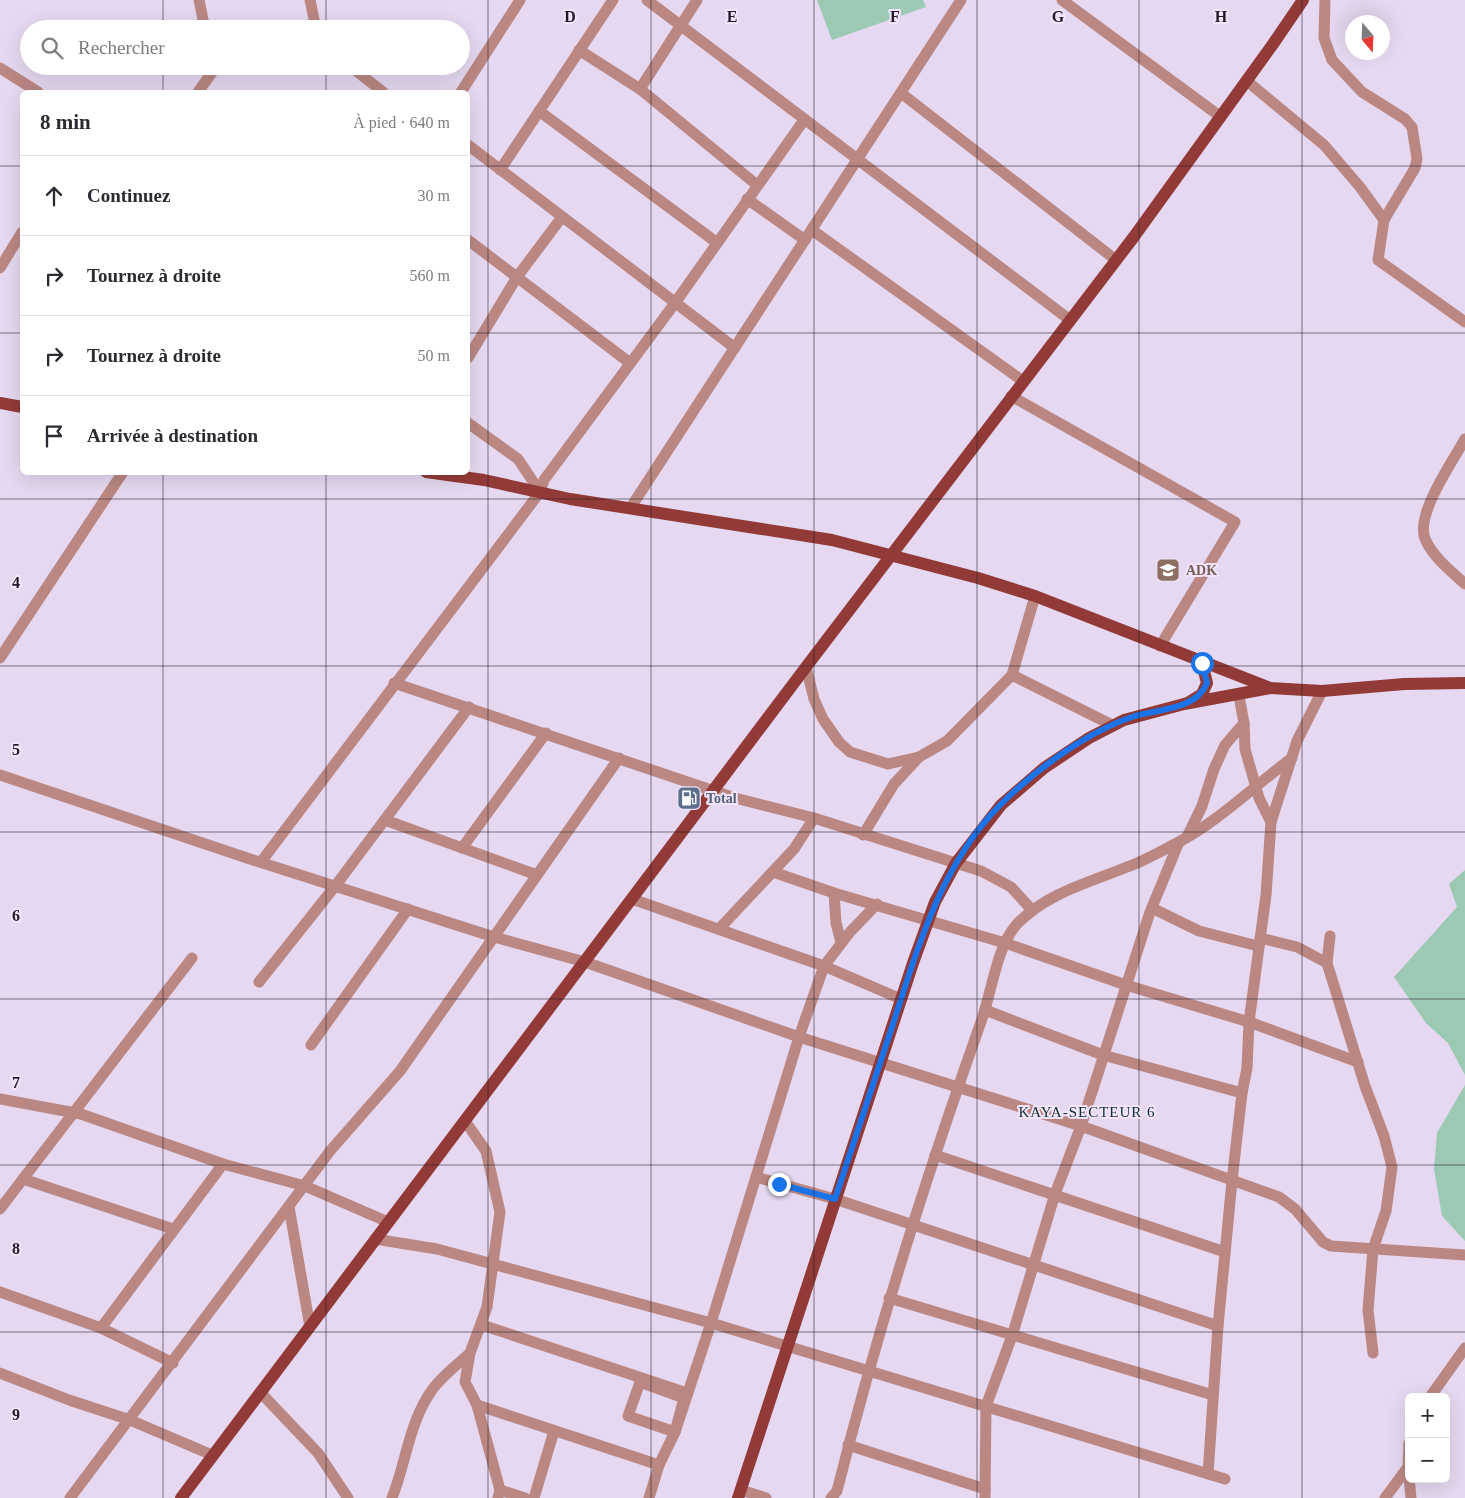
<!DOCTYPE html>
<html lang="fr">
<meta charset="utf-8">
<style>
body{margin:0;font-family:Georgia,serif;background:#f7f7f7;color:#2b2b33}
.controls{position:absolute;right:15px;bottom:15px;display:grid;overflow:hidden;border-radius:8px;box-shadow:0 5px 20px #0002}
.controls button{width:45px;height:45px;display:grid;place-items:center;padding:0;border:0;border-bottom:1px solid #e1e1e2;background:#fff;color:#2b2b33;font:25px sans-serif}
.compass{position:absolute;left:1345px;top:15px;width:45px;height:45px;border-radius:50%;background:#fff;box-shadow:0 5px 20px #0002;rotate:161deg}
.stop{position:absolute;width:15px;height:15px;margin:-11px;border:4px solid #1a73e8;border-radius:50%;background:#fff}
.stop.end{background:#1a73e8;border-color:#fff;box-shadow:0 1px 5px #0008}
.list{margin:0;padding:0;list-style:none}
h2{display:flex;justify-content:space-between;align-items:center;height:65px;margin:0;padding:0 20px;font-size:21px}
h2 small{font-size:16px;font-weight:400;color:#7c7c81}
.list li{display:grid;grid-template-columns:32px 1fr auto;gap:15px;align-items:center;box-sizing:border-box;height:80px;padding:0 20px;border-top:1px solid #e1e1e2}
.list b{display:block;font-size:19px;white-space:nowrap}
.list em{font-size:16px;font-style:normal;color:#7c7c81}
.icon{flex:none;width:28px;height:28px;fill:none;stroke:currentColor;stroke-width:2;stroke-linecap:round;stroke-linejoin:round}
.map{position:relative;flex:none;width:1465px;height:1498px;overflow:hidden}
.search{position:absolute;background:#fff;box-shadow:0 5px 20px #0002;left:20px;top:20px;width:450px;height:55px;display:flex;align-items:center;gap:12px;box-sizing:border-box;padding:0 18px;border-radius:28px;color:#7c7c81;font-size:19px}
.panel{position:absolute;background:#fff;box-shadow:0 5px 20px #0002;left:20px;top:90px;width:450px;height:385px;border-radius:8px}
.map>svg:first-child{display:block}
.green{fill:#9cc9b3}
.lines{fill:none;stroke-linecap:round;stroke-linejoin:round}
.minor{stroke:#ba8783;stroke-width:11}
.major{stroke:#923a37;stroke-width:12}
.route{stroke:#1a73e8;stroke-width:6}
.grid{fill:none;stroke:#211c25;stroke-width:1;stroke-opacity:0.55}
.labels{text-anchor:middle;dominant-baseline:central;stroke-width:4;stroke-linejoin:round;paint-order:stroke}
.education-label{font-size:14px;font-weight:bold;fill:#785e54;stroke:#f3e5fd;text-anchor:start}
.service-label{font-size:14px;font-weight:bold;fill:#4e5e75;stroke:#f3e5fd;text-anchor:start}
.neighbourhood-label{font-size:15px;letter-spacing:1px;fill:#102f28;stroke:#f3e5fd}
.grid-label{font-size:16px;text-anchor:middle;font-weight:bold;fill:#211c25;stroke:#f3e5fd;stroke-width:4;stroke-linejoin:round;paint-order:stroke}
</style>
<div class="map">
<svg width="1465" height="1498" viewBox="0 0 1465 1498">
<rect width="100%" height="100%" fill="#e5d8f0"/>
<!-- green -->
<g class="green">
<path d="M817 0H923L926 7 832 40Z"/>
<path d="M1465 870V1075L1448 1043 1426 1023 1394 977 1457 907 1449 884Z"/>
<path d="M1465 1085V1241L1442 1216 1434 1169 1437 1133Z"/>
</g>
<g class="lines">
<!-- minor -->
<g class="minor">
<path d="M199 0 205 29"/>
<path d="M310 0 316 29"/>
<path d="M647 0 1070 320"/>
<path d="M1062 0 1221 117"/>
<path d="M1325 0 1324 38 1332 60 1362 92 1405 119 1412 127 1417 159 1415 168 1384 220"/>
<path d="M579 50 640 89 757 185"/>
<path d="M350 66 383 92"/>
<path d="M0 68 38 92"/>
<path d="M1247 81 1324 145 1360 187 1384 220 1378 260 1465 322"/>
<path d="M640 89 697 0"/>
<path d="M198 92 213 71 212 66"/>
<path d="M461 92 520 0"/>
<path d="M901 93 1116 260"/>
<path d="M539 111 716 242"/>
<path d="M468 145 735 348"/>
<path d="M500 170 613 0"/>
<path d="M747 199 805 240"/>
<path d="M812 230 1023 381"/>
<path d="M468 240 630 363"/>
<path d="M0 268 22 232"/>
<path d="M468 358 517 277 562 217"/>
<path d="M1011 396 1235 522 1160 646"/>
<path d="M468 423 518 459 540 492"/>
<path d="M1465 439C1453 461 1413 517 1426 541 1435 559 1451 571 1465 584"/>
<path d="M631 507 961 0"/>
<path d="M0 658 123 472"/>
<path d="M806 667 814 699 823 719 839 742 850 752 888 764 919 757 947 741 1012 675 1035 596"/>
<path d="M1012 675 1112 725"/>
<path d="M394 683 735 798 814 818 981 871 1011 887 1032 910"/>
<path d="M1239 696 1244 723 1245 749 1259 798 1271 822"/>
<path d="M0 775 253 860 494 937 585 962 799 1037 1081 1126 1279 1197 1295 1209 1323 1242 1331 1246 1465 1255"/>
<path d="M385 820 537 875"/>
<path d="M863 835 894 784 919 757"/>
<path d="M1187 837 1202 806 1214 769 1225 745 1244 723"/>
<path d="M462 848 546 733"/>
<path d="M261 862 540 492 544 480 675 303 804 120"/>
<path d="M773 872 834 893 1005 943 1126 985 1249 1022 1358 1062"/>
<path d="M834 893 836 923 841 942"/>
<path d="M632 899 824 966 901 999"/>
<path d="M1152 908 1199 931 1258 946"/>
<path d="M719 929 794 849 814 818"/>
<path d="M1330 936 1327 963 1365 1086 1384 1136 1392 1167 1386 1211 1373 1249 1368 1310 1373 1353"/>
<path d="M1260 938 1297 947 1327 963"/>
<path d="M259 982 336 885 469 707"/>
<path d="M985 1010 1103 1055 1242 1093"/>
<path d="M311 1045 408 909"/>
<path d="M0 1099 81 1114 223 1164 305 1186 388 1222"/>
<path d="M465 1121 486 1151 500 1212 487 1307 470 1353 465 1382 477 1405 500 1490 498 1498"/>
<path d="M935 1155 1225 1252"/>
<path d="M756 1177 835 1199 1218 1326"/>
<path d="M23 1179 173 1229"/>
<path d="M289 1207 310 1327"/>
<path d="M0 1209 192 958"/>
<path d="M375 1239 437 1249 711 1323 1225 1479"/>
<path d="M0 1292 101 1328 173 1363"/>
<path d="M889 1298 1213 1395"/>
<path d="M482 1325 687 1393"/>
<path d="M101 1328 223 1164"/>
<path d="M0 1373 69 1400 130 1420 212 1455"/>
<path d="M640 1382 684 1398 675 1432 628 1416Z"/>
<path d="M260 1392 318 1453 348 1498"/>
<path d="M1430 1397 1465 1348"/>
<path d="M477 1405 659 1465"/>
<path d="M1409 1443 1408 1467 1411 1498"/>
<path d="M848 1445 985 1489"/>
<path d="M1208 1474 1218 1326 1232 1181 1242 1093 1247 1068 1249 1022 1266 895 1271 822 1297 741 1322 691"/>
<path d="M500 1490 525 1498"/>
<path d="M741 1490 766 1498"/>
<path d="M70 1498 330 1151 400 1071 619 758"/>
<path d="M392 1498C406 1463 409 1422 432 1390 442 1376 457 1365 470 1353"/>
<path d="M534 1498 554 1431"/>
<path d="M649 1498 659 1465 675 1432 711 1323 799 1037 824 966 850 932 877 904"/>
<path d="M831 1498 837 1491C877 1331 927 1174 982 1019 992 990 997 946 1017 924 1047 893 1088 883 1127 867 1144 861 1161 851 1177 843 1219 821 1254 786 1292 758"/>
<path d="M985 1498 986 1406 1012 1336 1055 1194 1081 1126 1150 912 1179 842"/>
<path d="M1385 1498 1408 1467"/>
</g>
<!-- major -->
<g class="major">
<path d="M0 403 22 407"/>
<path d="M426 472 484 480 570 499 832 540 978 578 1035 596 1270 688 1322 691 1404 684 1465 683"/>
<path d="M1189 702 1202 694 1207 683 1202 663"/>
<path d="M181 1498 806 667 1133 238 1273 44 1303 0"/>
<path d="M738 1498 913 963 935 902 956 863 1001 805 1044 768 1089 738 1124 720 1184 704 1270 688"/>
</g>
</g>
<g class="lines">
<!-- route -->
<path class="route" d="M779 1184 835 1199C854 1142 873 1084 892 1027 918 948 940 866 1000 805 1035 770 1088 731 1135 716 1159 709 1196 710 1207 683L1202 663"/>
</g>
<!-- grid -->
<path class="grid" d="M163 0V29M326 0V29M488 0V1498M651 0V1498M814 0V1498M977 0V1498M1139 0V1498M1302 0V1498M163 66V92M326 66V92M0 166H22M468 166H1465M0 333H22M468 333H1465M163 472V1498M326 472V1498M0 499H1465M0 666H1465M0 832H1465M0 999H1465M0 1165H1465M0 1332H1465"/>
<!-- icons -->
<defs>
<g id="school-square" transform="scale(1.25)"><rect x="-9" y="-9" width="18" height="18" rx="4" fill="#8d6e63" stroke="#f3e5fd"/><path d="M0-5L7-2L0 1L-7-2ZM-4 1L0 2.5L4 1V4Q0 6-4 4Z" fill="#fff"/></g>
<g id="fuel-square" transform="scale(1.25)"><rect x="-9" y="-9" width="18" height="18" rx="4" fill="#5c6f8a" stroke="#f3e5fd"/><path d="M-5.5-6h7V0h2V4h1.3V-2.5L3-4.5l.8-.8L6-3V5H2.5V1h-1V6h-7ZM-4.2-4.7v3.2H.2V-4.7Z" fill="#fff"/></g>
</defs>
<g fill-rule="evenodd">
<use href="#school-square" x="1168" y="570"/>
<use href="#fuel-square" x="689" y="798"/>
</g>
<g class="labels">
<!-- education labels -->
<g class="education-label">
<text x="1186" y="570">ADK</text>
</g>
<!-- service labels -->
<g class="service-label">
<text x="706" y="798">Total</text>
</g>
<!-- neighbourhood labels -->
<g class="neighbourhood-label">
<text x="1087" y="1112">KAYA-SECTEUR 6</text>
</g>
</g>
<g class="grid-label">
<text x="570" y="22">D</text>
<text x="732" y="22">E</text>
<text x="895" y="22">F</text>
<text x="1058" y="22">G</text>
<text x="1221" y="22">H</text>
<text x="16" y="588">4</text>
<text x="16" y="755">5</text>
<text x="16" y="921">6</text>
<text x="16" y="1088">7</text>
<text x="16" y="1254">8</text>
<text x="16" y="1420">9</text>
</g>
</svg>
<div class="controls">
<button>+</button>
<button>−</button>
</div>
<svg class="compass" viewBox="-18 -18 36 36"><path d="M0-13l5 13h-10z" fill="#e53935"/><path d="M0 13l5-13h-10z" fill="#7c7c81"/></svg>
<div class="stop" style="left:1202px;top:663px"></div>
<div class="stop end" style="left:779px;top:1184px"></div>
<div class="search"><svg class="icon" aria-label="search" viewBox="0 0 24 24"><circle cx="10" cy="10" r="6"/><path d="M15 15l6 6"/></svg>Rechercher</div>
<section class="panel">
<h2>8 min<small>À pied · 640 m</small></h2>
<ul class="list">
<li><svg class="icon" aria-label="ahead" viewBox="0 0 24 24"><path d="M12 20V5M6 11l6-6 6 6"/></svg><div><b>Continuez</b></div><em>30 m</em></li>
<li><svg class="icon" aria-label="right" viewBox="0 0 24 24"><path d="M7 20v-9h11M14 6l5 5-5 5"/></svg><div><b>Tournez à droite</b></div><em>560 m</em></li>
<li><svg class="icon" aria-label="right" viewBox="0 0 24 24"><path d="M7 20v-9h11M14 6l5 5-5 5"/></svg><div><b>Tournez à droite</b></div><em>50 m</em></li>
<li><svg class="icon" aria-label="arrive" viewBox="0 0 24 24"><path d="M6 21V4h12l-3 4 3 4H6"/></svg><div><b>Arrivée à destination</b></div></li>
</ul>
</section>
</div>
